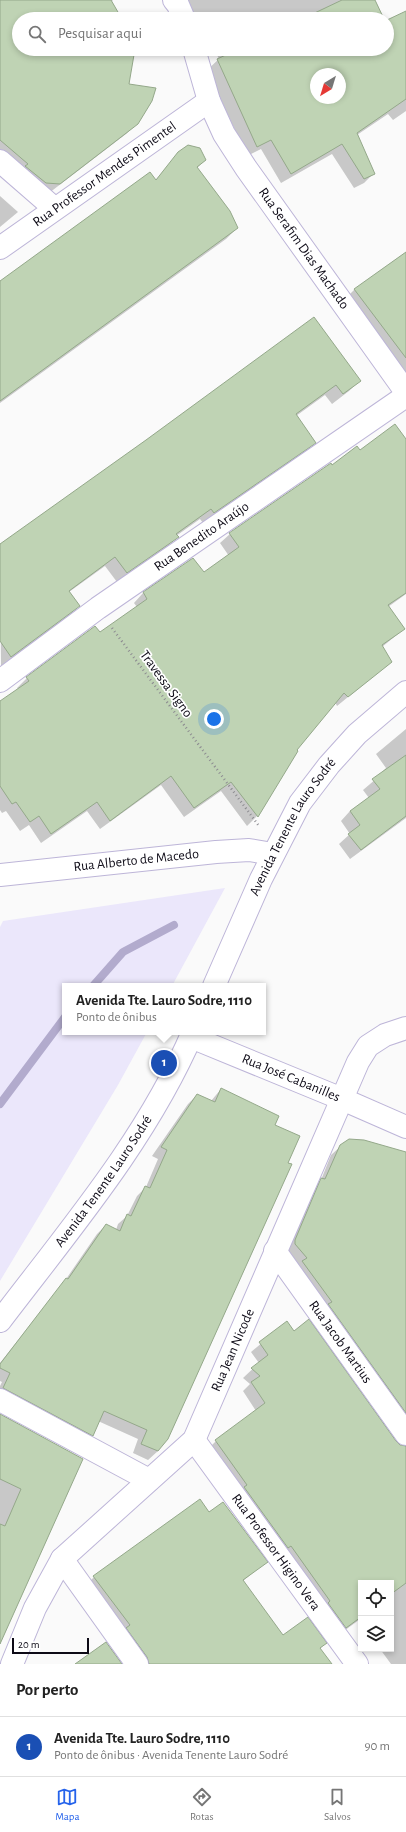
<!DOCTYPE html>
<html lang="pt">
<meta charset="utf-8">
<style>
body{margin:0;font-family:"Alegreya Sans",sans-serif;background:#f2f2f2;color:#222}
.controls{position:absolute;right:12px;bottom:12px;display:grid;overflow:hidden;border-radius:0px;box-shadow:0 2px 6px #0003}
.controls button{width:36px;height:36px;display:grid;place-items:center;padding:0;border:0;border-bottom:1px solid #e0e0e0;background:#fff;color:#222;font:20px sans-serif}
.compass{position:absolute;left:310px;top:68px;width:36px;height:36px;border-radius:50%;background:#fff;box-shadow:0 2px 6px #0003;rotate:218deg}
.scale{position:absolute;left:12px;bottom:10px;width:77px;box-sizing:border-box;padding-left:4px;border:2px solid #0d0a16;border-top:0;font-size:11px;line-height:14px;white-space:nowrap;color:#0d0a16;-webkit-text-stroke:3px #fff;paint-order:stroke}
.you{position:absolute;left:214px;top:719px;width:14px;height:14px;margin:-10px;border:3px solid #fff;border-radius:50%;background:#1a73e8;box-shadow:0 0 0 6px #1a73e833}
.badge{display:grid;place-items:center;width:26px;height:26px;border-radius:50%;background:#2563eb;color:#fff;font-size:13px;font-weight:700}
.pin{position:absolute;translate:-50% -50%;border:2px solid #fff;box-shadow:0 1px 4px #0006}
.popup{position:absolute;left:62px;top:983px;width:204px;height:52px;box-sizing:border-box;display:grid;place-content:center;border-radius:0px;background:#fff;filter:drop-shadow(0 1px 3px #0005);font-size:13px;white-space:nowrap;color:#767676}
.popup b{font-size:15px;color:#222}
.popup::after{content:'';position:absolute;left:50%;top:100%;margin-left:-8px;border:8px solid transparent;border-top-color:#fff}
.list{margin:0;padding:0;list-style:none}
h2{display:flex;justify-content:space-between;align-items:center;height:52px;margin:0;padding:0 16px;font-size:17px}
h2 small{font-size:13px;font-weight:400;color:#767676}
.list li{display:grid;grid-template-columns:26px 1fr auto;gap:12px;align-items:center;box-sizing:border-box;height:60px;padding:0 16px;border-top:1px solid #e0e0e0}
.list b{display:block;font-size:15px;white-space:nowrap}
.list p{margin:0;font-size:13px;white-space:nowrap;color:#767676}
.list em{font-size:13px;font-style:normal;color:#767676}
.icon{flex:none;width:22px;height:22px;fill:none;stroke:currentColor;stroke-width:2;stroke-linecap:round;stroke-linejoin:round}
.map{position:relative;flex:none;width:406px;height:1664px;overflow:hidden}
.search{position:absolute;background:#fff;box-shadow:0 2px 6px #0003;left:12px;right:12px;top:12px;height:44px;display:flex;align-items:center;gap:10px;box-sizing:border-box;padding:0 14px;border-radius:22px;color:#767676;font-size:15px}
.sheet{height:112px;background:#fff}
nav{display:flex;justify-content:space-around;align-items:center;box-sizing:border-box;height:56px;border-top:1px solid #e0e0e0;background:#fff;font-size:11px;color:#767676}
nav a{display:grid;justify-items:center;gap:2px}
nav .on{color:#2563eb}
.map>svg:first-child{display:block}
.green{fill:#ebe7fb}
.shadow{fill:#0003;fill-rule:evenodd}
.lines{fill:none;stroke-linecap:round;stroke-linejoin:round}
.stream{stroke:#b2abcd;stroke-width:8}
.building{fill:#bfd3b4;stroke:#94a88a;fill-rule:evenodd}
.minor-casing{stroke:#bdb5d8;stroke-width:24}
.path{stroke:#8c8b90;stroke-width:2.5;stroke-dasharray:1 3;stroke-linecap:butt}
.minor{stroke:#fff;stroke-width:22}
.labels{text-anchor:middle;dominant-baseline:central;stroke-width:3.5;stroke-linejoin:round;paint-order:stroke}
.street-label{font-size:14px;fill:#0d0a16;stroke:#fff}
</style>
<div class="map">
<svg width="406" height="1664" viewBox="0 0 406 1664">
<rect width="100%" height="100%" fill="#fafafa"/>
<!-- green -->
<path class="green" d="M225 888 172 986H65V1032H147L118 1085 0 1281V927L3 921Z"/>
<!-- shadow -->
<g class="shadow">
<path d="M0 0H113L111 2 120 19H19V49H134L127 85 137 123 126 134 49 193 0 159Z"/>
<path d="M175 0H374L383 19H184Z"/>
<path d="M387 21 406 24V111L393 120 388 114 357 135 374 173 364 183 354 188 332 154 281 183 261 149 247 156 207 70 219 59 214 49H387ZM316 74H340V98H316Z"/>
<path d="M179 153 205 160 197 168 237 228 226 239 0 403V282L155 181Z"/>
<path d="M0 196 18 212 0 227Z"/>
<path d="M406 252V382L345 299 354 290Z"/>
<path d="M314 319 359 381 349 391 332 404 325 395 296 416 315 442 305 453 203 523 200 519 176 536 177 537 167 547 117 582 105 566 69 592 79 606 69 616 1 666 0 546Z"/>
<path d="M406 441V594L388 607 404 629 382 647 391 662 337 706 335 702 296 749 297 752 257 816 247 826 221 791 184 817 161 785 100 829 87 811 41 843 29 825 20 831 6 811 2 813 0 810V703L18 689 17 688 27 678 100 634 137 607 134 603 143 593 193 559 204 574 229 556 220 543 230 534 331 464 332 466 360 451Z"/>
<path d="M406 729V818L350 859 339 844 350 834 341 821 350 811 369 798 363 790 383 773V771L386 768 376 754Z"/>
<path d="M221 1089 274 1125 158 1451 148 1460 133 1453 138 1439 98 1421 92 1435 83 1444 0 1400V1386L2 1382 0 1381V1363L64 1282 97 1234 106 1225 116 1230 118 1224 127 1216 137 1196 146 1187 158 1159 152 1156 188 1104 197 1095 211 1101Z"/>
<path d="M341 1146 406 1158V1434L286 1253 313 1188 321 1180 331 1155Z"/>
<path d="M287 1322 294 1332 395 1442 401 1446 406 1447V1664H391L380 1649H391V1583H361V1623L359 1620 337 1636 207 1450 216 1441 256 1411 243 1391 250 1384 243 1378 259 1363 251 1352Z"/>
<path d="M0 1415 81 1459 0 1639Z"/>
<path d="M209 1513 266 1562 243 1581 283 1636 325 1643 320 1649 331 1664H137L85 1586 94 1577Z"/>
</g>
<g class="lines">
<!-- stream -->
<g class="stream">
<path d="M93 986 123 952 174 925"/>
<path d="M0 1104 65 1017"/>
</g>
</g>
<!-- building -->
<g class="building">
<path d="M0 0H111L122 19H19V49H135L129 84 156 88 152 101 138 124 60 184 46 183 25 166 28 164 0 140Z"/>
<path d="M342 0H375L384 19H302Z"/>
<path d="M406 11V99L357 133 375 174 364 179 342 144 291 174 271 140 257 147 217 59 239 49H387V20ZM316 74H340V98H316Z"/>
<path d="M188 145 200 148 206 160 197 167 230 211 238 228 0 401V281L150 172 156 180 178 152Z"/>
<path d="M406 252V358L354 289Z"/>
<path d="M314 317 361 381 343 394 336 385 296 414 316 443 214 513 211 509 176 534 179 537 127 573 115 557 69 591 80 606 11 657 0 641V544L146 440Z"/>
<path d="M395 424 406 439V593L388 605 405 629 382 645 392 662 348 697 344 693 297 750 298 751 258 817 231 782 194 808 171 776 110 821 97 802 51 834 39 816 30 822 16 802 12 804 0 786V701L29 681 26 677 95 626 100 632 147 599 143 592 193 558 204 572 239 547 229 533 331 463 332 465 357 446 360 450Z"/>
<path d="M406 755V816L361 850 348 834 360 825 350 811 380 789 372 779Z"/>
<path d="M221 1088 279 1116 275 1125 300 1136 288 1163 292 1164 168 1439 158 1451 141 1444 147 1430 104 1411 93 1436 3 1388 10 1373 0 1368V1364L66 1278 68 1279 106 1224 120 1231 127 1214 131 1216 145 1186 150 1188 167 1150 161 1147 197 1094 215 1102Z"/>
<path d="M349 1139 364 1140 406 1152V1413L328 1304 332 1302 302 1261 307 1258 295 1244V1240L321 1178 325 1179 340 1145Z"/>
<path d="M309 1319 396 1441 400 1445 406 1446V1583L391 1594V1583H361V1617L346 1628 328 1603 330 1601 291 1546 288 1548 244 1487 247 1485 215 1440 265 1403 251 1382 260 1376 251 1368 268 1355 259 1342 287 1321 294 1331Z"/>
<path d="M0 1414 83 1459 0 1644V1524L5 1526 21 1489 0 1479Z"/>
<path d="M200 1499 209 1512 223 1502 268 1562 243 1580 283 1635 308 1617 327 1643 320 1648 332 1664H149L147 1657 126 1628 130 1625 93 1576Z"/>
<path d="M106 1642 122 1664H75Z"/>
</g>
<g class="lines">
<!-- minor casing -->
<g class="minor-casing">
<g id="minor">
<path d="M174 0 178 5 184 19"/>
<path id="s1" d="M194 49 209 101 224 134 246 168 406 392"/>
<path d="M0 161 54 208"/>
<path id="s2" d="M0 248 209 101"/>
<path id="s3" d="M0 681 98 608 406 396"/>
<path id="s4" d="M0 875 216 852 249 850 273 854"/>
<path id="s5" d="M214 986 261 879 300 803 329 765 357 734 406 692"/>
<path id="s6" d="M191 1037 342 1099 406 1127"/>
<path id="s7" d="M275 1251 406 1434"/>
<path id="s8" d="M0 1321C70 1229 147 1139 193 1032"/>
<path d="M0 1400 149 1480"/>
<path id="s9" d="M194 1440 357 1664"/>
<path d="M62 1559 137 1664"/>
<path id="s10" d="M12 1664 35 1608 62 1559 194 1440 358 1062 368 1046 385 1035 406 1028"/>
</g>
</g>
<!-- path -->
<path class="path" d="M112 628 259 826"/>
<!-- minor -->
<use href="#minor" class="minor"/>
</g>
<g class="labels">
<!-- street labels -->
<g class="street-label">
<text stroke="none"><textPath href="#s2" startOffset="128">Rua Professor Mendes Pimentel</textPath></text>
<text stroke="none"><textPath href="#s1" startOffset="230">Rua Serafim Dias Machado</textPath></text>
<text stroke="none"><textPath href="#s3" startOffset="248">Rua Benedito Araújo</textPath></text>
<text transform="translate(166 684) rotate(54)">Travessa Signo</text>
<text stroke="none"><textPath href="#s5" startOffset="178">Avenida Tenente Lauro Sodré</textPath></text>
<text stroke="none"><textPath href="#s4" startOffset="137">Rua Alberto de Macedo</textPath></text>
<text stroke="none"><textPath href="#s6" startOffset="108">Rua José Cabanilles</textPath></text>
<text stroke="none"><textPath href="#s8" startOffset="174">Avenida Tenente Lauro Sodré</textPath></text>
<text stroke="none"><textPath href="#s7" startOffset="112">Rua Jacob Martius</textPath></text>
<text stroke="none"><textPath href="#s10" startOffset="392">Rua Jean Nicode</textPath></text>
<text stroke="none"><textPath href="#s9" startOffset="139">Rua Professor Higino Vera</textPath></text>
</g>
</g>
</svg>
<div class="controls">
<button><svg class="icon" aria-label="locate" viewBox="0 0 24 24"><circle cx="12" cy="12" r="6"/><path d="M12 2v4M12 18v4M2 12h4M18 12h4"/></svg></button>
<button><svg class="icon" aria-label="layers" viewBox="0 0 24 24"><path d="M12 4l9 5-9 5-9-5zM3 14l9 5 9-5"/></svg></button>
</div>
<svg class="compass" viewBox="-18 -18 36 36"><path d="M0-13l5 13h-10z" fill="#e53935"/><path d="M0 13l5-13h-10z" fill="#767676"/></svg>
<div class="scale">20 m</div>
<div class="you"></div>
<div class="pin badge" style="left:164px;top:1063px;background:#1a4fb4">1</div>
<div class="popup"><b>Avenida Tte. Lauro Sodre, 1110</b>Ponto de ônibus</div>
<div class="search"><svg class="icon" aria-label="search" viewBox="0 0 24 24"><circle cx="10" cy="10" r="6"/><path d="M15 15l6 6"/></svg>Pesquisar aqui</div>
</div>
<section class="sheet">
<h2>Por perto<small></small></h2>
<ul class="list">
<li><span class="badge" style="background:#1a4fb4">1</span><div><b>Avenida Tte. Lauro Sodre, 1110</b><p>Ponto de ônibus · Avenida Tenente Lauro Sodré</p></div><em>90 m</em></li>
</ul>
</section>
<nav>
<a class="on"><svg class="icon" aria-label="map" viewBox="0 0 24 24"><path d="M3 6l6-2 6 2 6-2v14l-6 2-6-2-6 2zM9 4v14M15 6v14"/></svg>Mapa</a>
<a><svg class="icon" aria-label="directions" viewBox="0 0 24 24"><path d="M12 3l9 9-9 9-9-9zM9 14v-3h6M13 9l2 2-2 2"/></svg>Rotas</a>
<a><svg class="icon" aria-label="saved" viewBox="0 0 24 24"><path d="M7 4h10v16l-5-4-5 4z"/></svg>Salvos</a>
</nav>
